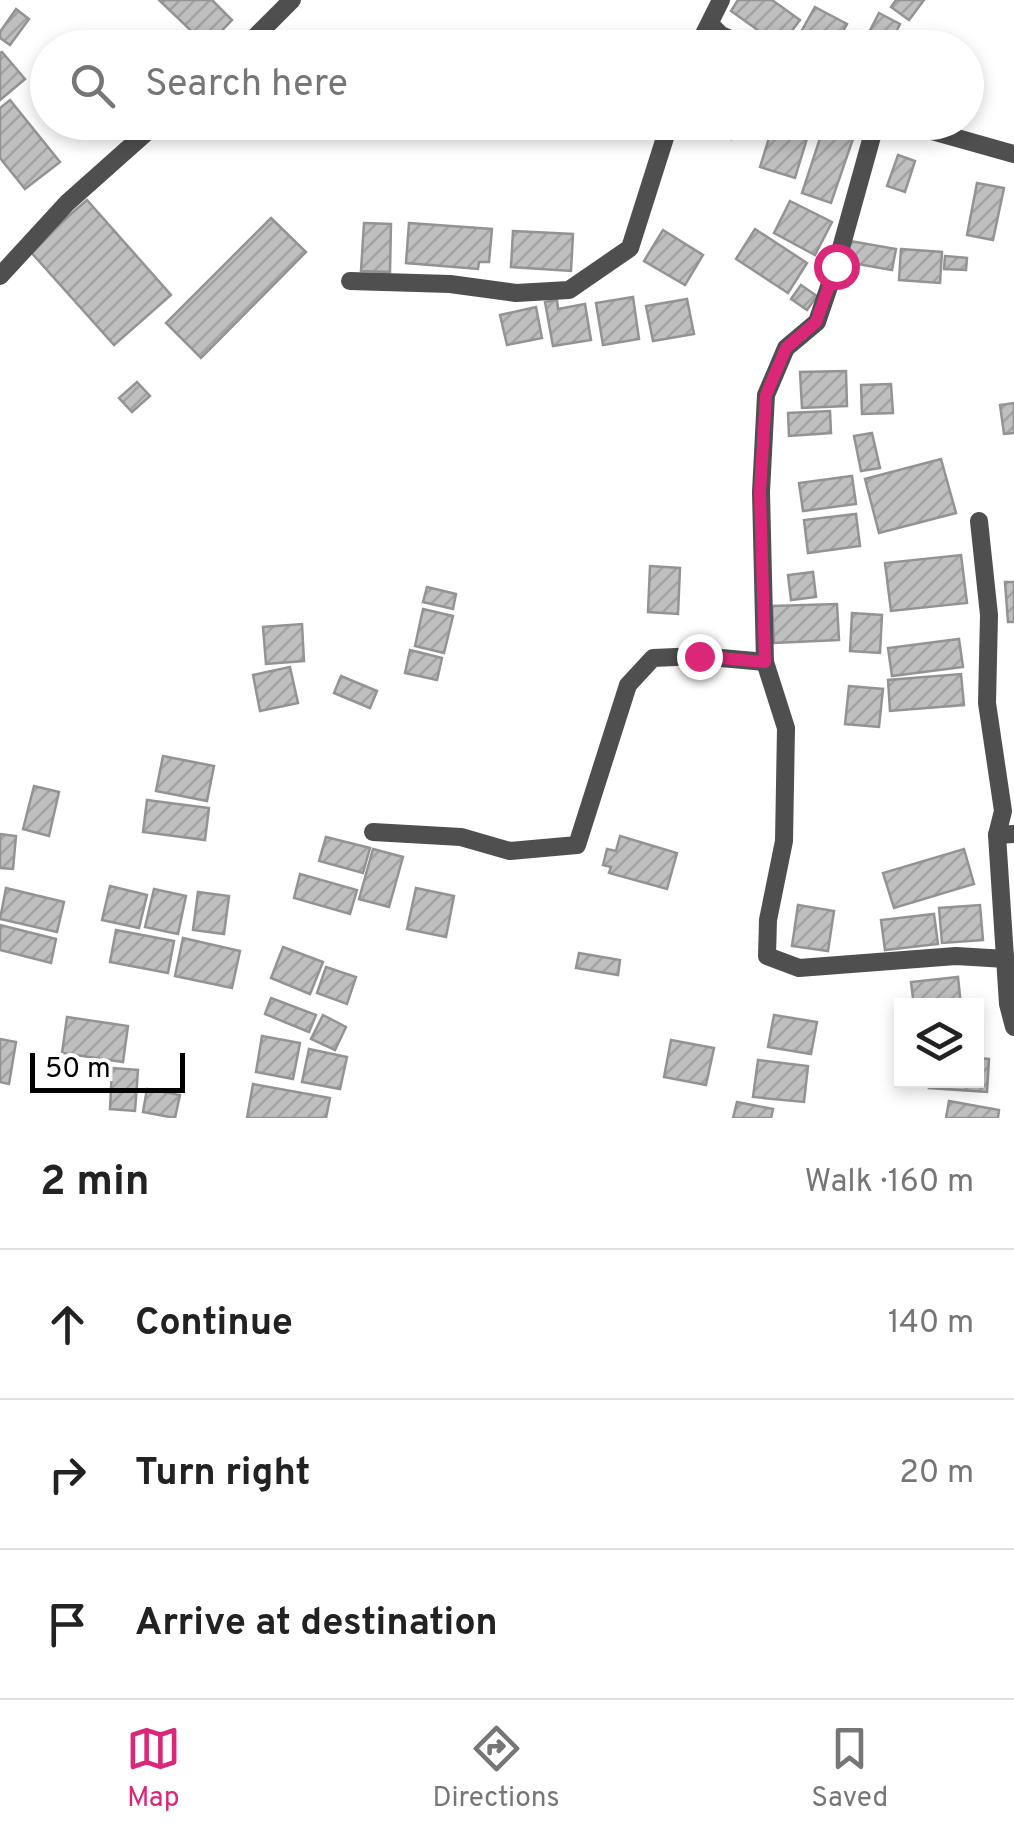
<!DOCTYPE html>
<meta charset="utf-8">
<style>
body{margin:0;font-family:Overpass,sans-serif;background:#f2f2f2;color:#222}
.controls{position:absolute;right:30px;bottom:30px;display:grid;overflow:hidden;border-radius:0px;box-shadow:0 5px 15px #0003}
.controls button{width:90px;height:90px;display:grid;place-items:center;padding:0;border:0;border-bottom:2px solid #e0e0e0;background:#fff;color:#222;font:50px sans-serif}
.scale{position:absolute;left:30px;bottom:25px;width:155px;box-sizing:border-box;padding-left:10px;border:5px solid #000;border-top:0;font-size:28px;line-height:35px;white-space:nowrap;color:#000;-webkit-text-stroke:8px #fff;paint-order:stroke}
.stop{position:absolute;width:30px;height:30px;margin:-22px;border:8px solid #db2777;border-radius:50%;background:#fff}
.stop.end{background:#db2777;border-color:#fff;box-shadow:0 2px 10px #0008}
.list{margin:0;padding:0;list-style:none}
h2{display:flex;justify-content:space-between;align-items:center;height:130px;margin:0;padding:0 40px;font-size:42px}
h2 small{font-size:32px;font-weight:400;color:#767676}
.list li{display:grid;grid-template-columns:65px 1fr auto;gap:30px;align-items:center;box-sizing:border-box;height:150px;padding:0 40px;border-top:2px solid #e0e0e0}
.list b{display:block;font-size:38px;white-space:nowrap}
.list em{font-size:32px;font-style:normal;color:#767676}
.icon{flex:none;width:55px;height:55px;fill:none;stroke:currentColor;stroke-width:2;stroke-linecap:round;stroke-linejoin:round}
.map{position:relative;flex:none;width:1014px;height:1118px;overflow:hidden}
.search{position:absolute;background:#fff;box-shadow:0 5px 15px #0003;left:30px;right:30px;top:30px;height:110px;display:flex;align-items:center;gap:25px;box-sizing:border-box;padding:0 35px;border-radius:55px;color:#767676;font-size:38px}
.sheet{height:580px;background:#fff}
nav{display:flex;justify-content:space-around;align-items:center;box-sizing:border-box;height:140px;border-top:2px solid #e0e0e0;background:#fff;font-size:28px;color:#767676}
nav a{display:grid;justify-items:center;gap:5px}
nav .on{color:#db2777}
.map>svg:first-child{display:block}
.building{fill:url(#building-hatch);stroke:#939393;stroke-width:2.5}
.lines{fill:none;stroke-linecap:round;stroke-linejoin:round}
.street{stroke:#4f4f4f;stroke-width:18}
.route{stroke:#db2777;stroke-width:12}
</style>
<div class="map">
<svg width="1014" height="1118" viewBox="0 0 1014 1118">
<defs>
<pattern id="building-hatch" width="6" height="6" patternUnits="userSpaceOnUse" patternTransform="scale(2.5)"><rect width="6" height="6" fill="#bfbfbf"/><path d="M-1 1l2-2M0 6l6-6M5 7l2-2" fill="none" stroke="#a2a2a2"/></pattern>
</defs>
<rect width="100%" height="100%" fill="#fff"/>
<!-- building -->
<g class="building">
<path d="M159 0H212L232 20 207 46Z"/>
<path d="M738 0H772L800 20 780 46 731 11Z"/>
<path d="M896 0H924L909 20 891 7Z"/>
<path d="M815 7 847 24 834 48H792Z"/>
<path d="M16 9 29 19 10 45 0 38V32Z"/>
<path d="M879 13 900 24 888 48H861Z"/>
<path d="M2 52 25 79 0 100V53Z"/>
<path d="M10 100 60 162 25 189 0 158V108Z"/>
<path d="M692 122H738L731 139Z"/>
<path d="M774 122H812L795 178 760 167Z"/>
<path d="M825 123 855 133 831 203 802 193Z"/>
<path d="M898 155 915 161 905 192 887 186Z"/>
<path d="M977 183 1004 188 993 240 967 235Z"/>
<path d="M87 200 171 295 114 345 29 250Z"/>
<path d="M790 201 832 222 815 255 774 233Z"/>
<path d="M271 218 306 252 201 358 166 323Z"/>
<path d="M364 223 391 224 390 272 361 271Z"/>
<path d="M409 223 492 229 489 262H479L478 269 406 263Z"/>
<path d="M755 229 807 263 788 293 736 259Z"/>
<path d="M663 230 703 255 685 285 644 261Z"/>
<path d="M513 231 573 234 571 271 511 267Z"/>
<path d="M850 241 896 249 892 270 846 262Z"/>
<path d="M901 249 942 252 940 283 899 280Z"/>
<path d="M945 256 967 258 966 270 944 269Z"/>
<path d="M801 285 817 296 807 310 791 299Z"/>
<path d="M633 297 639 339 603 345 596 303Z"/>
<path d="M687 299 694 334 653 341 646 306Z"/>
<path d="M557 300 558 309 585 304 591 340 553 346 545 302Z"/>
<path d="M536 307 542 338 507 345 500 315Z"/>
<path d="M846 371 847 406 802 408 800 372Z"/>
<path d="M137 382 150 396 132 412 119 398Z"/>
<path d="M891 384 893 413 862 414 861 385Z"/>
<path d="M1014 403V433L1004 434 1000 405Z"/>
<path d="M830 411 831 433 789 436 788 413Z"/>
<path d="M872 433 880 468 861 471 854 436Z"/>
<path d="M941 459 956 513 879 533 865 479Z"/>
<path d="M852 476 856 504 803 511 799 483Z"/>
<path d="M856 514 860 546 808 553 804 520Z"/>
<path d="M961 555 967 603 891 611 885 563Z"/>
<path d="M650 566 680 568 678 614 648 612Z"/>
<path d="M813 572 816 597 791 600 788 575Z"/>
<path d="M1005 582H1014V622H1008Z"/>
<path d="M427 587 456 594 453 609 423 602Z"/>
<path d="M837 604 839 640 774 643 772 606Z"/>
<path d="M423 609 453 616 444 653 415 646Z"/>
<path d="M852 613 882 615 880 653 850 651Z"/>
<path d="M302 624 304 661 266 664 263 627Z"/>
<path d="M959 639 963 667 892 676 888 648Z"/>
<path d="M410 650 442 658 437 680 405 673Z"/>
<path d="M290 667 298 703 260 711 253 675Z"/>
<path d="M961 674 964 705 890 711 888 680Z"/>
<path d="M341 676 377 691 370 708 334 693Z"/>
<path d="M849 686 883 689 879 727 845 724Z"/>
<path d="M163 756 214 766 207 801 156 791Z"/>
<path d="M34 786 59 792 49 836 23 829Z"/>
<path d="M147 800 209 808 205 840 143 832Z"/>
<path d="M0 834 16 836 13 869 0 868Z"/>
<path d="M620 836 677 853 667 889 609 873 611 867 603 865 607 849 616 851Z"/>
<path d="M326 837 370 848 363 873 319 861Z"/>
<path d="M373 849 403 857 389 907 359 899Z"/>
<path d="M964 849 974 884 894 908 883 873Z"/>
<path d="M300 874 357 890 350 914 294 898Z"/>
<path d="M110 886 147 895 139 928 102 920Z"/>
<path d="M6 888 64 902 57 932 0 919Z"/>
<path d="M416 888 454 896 446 937 407 929Z"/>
<path d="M154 889 186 896 178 934 145 927Z"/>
<path d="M198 892 229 896 224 934 193 930Z"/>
<path d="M798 905 834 911 828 951 792 946Z"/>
<path d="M980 905 983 940 942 943 939 908Z"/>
<path d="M934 914 938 944 885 950 881 920Z"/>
<path d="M0 925 56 939 51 963 0 950Z"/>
<path d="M116 930 174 941 168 973 110 962Z"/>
<path d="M183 938 240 951 232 988 175 976Z"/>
<path d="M283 947 323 962 310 994 271 978Z"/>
<path d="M579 953 620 960 618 975 576 968Z"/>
<path d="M326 967 356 977 347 1004 317 993Z"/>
<path d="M958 977 961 1006H914L911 982Z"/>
<path d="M271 998 316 1015 309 1032 265 1014Z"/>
<path d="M323 1015 346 1027 335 1050 311 1039Z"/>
<path d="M774 1015 817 1022 811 1054 768 1047Z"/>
<path d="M67 1017 128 1026 123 1062 62 1053Z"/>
<path d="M262 1036 300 1043 293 1079 256 1072Z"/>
<path d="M0 1039 16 1042 9 1084 0 1082Z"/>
<path d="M671 1040 714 1048 706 1085 664 1077Z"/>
<path d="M309 1049 347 1057 340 1089 302 1082Z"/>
<path d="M976 1058 989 1059 987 1092 929 1088 930 1080H976Z"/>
<path d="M758 1060 808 1066 804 1102 753 1097Z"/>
<path d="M112 1068 138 1070 135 1111 110 1109Z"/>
<path d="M253 1084 330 1098 326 1118H247Z"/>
<path d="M147 1089 180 1095 175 1118 143 1112Z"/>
<path d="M949 1101 999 1110 998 1118H946Z"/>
<path d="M737 1102 773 1109 771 1118H733Z"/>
</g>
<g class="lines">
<!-- street -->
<g class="street">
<path d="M710 24 721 35 751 48"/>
<path d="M244 48 292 0"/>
<path d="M697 48 721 0"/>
<path d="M900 122 1014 154"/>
<path d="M0 276 67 203 158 122"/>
<path d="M350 281 450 284 516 293 569 290 630 248 670 122"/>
<path d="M979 521 989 615 987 703 1003 811 997 835 1014 834"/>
<path d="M765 662 761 492 766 395 786 348 817 322 836 266 876 122"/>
<path d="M373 832 461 837 510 851 577 845 628 685 653 658 699 656 765 662 786 728 784 841 768 920 767 956 799 968 956 956 1006 959"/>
<path d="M997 835 1008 1004 1014 1027"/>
</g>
</g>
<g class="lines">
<!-- route -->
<path class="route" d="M699 656 765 662 760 492 766 395 786 348 816 322 836 266"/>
</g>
</svg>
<div class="controls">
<button><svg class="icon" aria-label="layers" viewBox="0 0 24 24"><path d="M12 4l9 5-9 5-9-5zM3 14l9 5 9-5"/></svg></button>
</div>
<div class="scale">50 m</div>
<div class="stop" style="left:836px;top:266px"></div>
<div class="stop end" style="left:699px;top:656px"></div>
<div class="search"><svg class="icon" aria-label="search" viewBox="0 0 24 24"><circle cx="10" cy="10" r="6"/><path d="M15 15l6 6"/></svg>Search here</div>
</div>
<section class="sheet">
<h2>2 min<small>Walk · 160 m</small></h2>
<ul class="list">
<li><svg class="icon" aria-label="ahead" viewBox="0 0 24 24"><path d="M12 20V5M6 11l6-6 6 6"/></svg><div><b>Continue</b></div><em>140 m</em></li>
<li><svg class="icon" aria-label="right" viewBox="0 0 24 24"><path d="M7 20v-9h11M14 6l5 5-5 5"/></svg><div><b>Turn right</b></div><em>20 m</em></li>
<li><svg class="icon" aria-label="arrive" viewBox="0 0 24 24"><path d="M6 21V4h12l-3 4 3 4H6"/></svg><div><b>Arrive at destination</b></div></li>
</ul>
</section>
<nav>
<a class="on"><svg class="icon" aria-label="map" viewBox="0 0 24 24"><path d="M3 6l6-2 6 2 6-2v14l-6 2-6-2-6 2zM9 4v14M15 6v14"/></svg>Map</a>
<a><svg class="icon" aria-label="directions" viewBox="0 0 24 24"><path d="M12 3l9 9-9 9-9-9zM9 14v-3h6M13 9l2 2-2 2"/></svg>Directions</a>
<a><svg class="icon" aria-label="saved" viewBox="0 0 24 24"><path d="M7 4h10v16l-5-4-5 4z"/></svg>Saved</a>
</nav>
